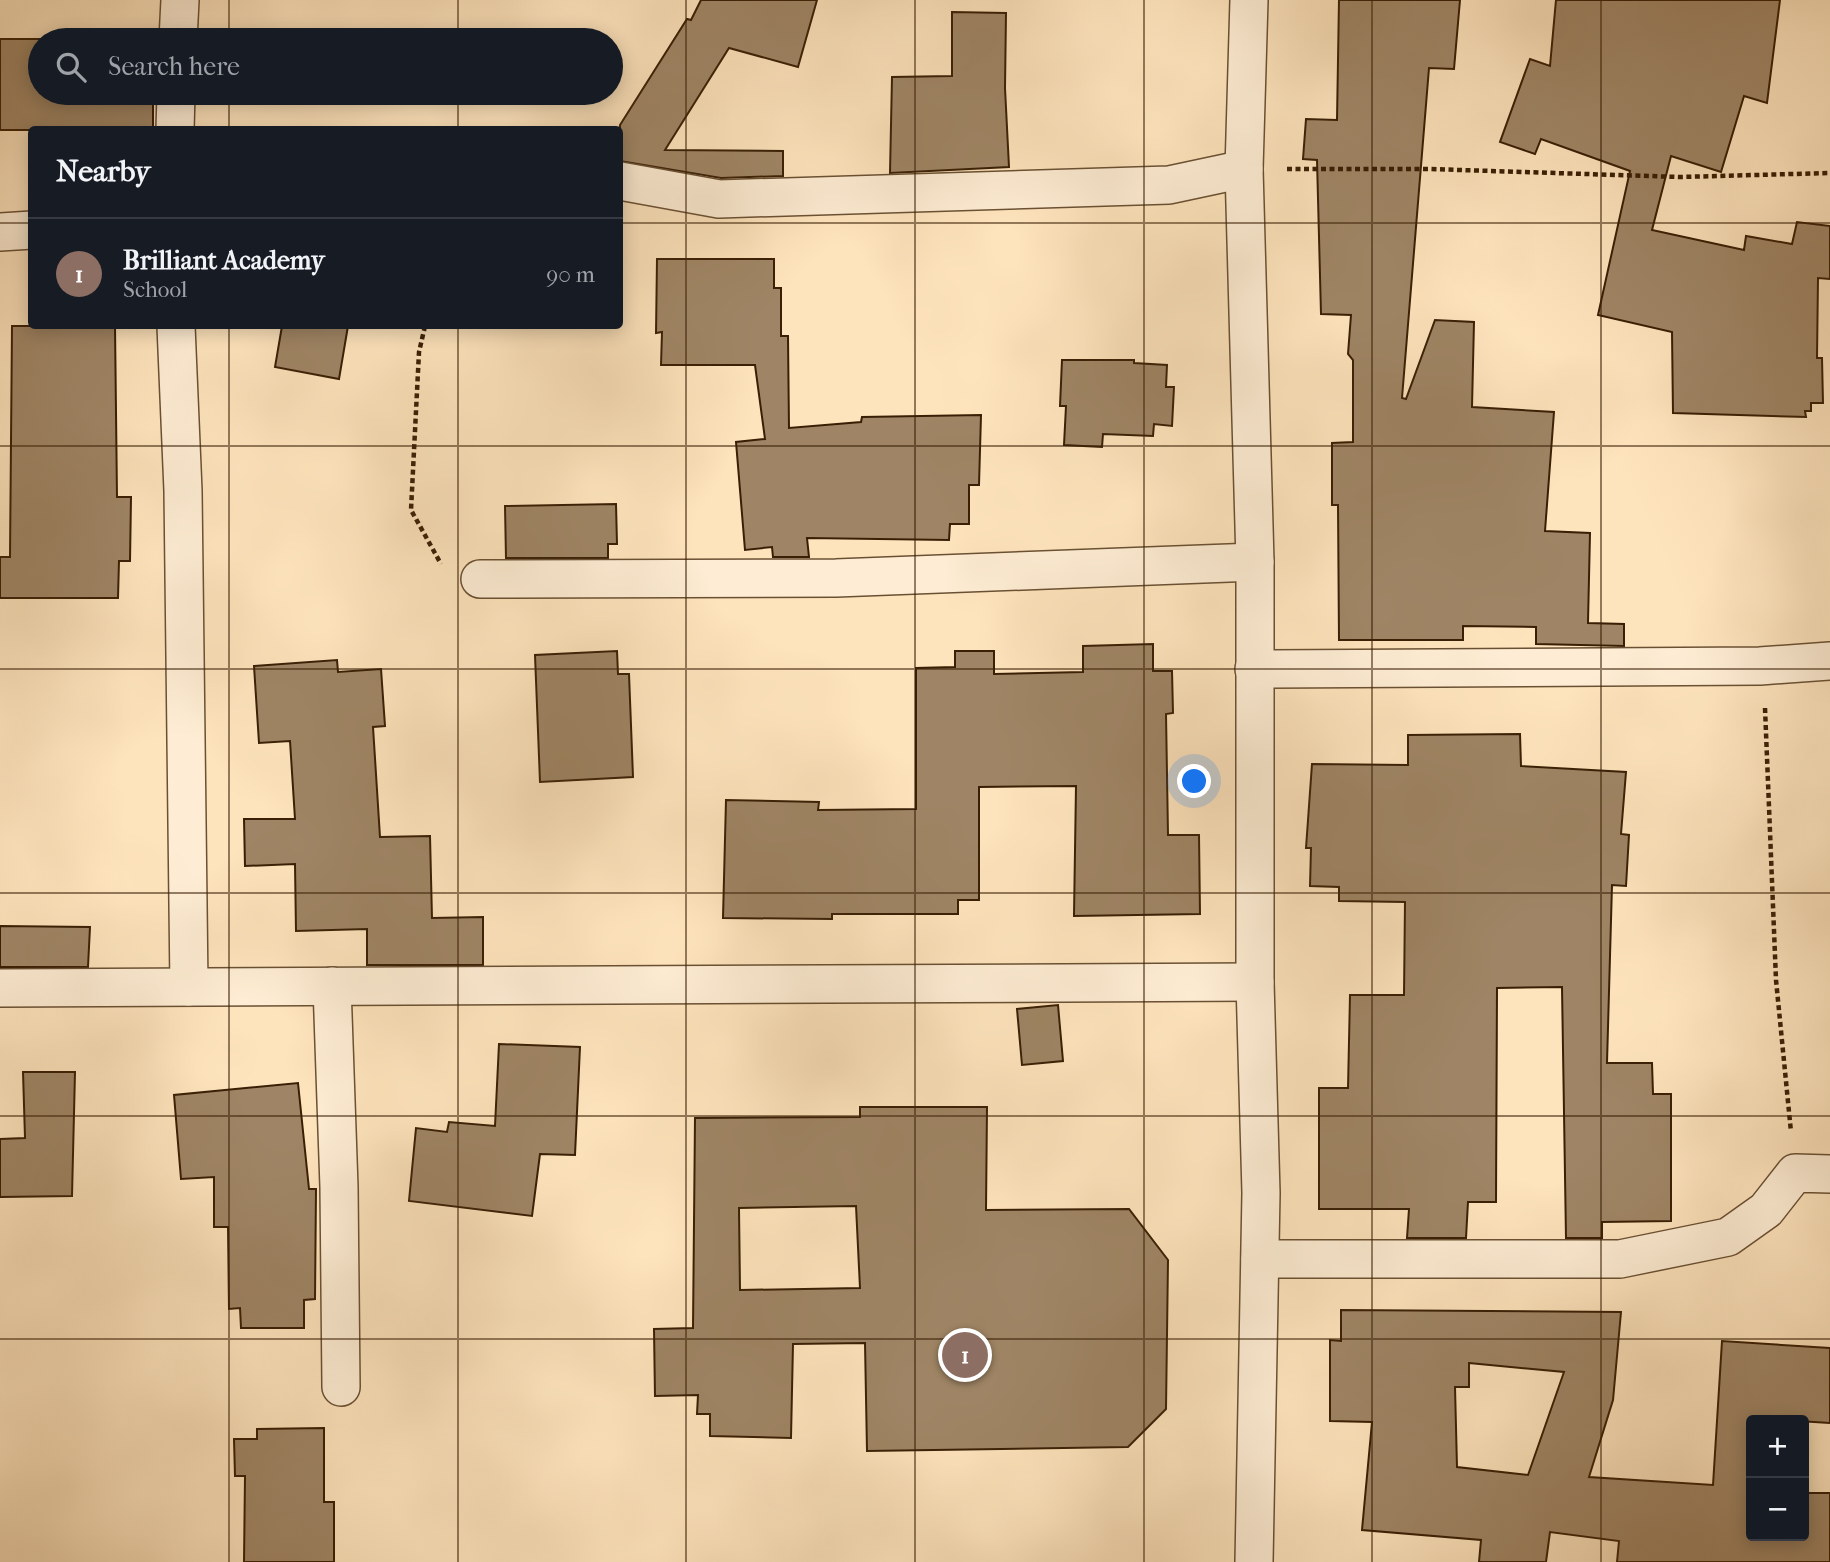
<!DOCTYPE html>
<meta charset="utf-8">
<style>
body{margin:0;font-family:"IM FELL French Canon",serif;background:#242831;color:#f1f3f6}
.controls{position:absolute;right:21px;bottom:21px;display:grid;overflow:hidden;border-radius:7px;box-shadow:0 4px 18px #0003}
.controls button{width:63px;height:63px;display:grid;place-items:center;padding:0;border:0;border-bottom:2px solid #363941;background:#171b24;color:#f1f3f6;font:35px sans-serif}
.you{position:absolute;left:1195px;top:782px;width:24px;height:24px;margin:-18px;border:5px solid #fff;border-radius:50%;background:#1a73e8;box-shadow:0 0 0 10px #1a73e833}
.badge{display:grid;place-items:center;width:46px;height:46px;border-radius:50%;background:#1a73e8;color:#fff;font-size:23px;font-weight:700}
.pin{position:absolute;translate:-50% -50%;border:4px solid #fff;box-shadow:0 2px 7px #0006}
.list{margin:0;padding:0;list-style:none}
h2{display:flex;justify-content:space-between;align-items:center;height:91px;margin:0;padding:0 28px;font-size:30px}
h2 small{font-size:23px;font-weight:400;color:#9ea1a6}
.list li{display:grid;grid-template-columns:46px 1fr auto;gap:21px;align-items:center;box-sizing:border-box;height:112px;padding:0 28px;border-top:2px solid #363941}
.list b{display:block;font-size:26px;white-space:nowrap}
.list p{margin:0;font-size:23px;white-space:nowrap;color:#9ea1a6}
.list em{font-size:23px;font-style:normal;color:#9ea1a6}
.icon{flex:none;width:38px;height:38px;fill:none;stroke:currentColor;stroke-width:2;stroke-linecap:round;stroke-linejoin:round}
.map{position:relative;flex:none;width:1830px;height:1562px;overflow:hidden}
.search{position:absolute;background:#171b24;box-shadow:0 4px 18px #0003;left:28px;top:28px;width:595px;height:77px;display:flex;align-items:center;gap:18px;box-sizing:border-box;padding:0 24px;border-radius:38px;color:#9ea1a6;font-size:26px}
.panel{position:absolute;background:#171b24;box-shadow:0 4px 18px #0003;left:28px;top:126px;width:595px;height:203px;border-radius:7px}
.map>svg:first-child{display:block}
.building{fill:#9f8565;stroke:#391f05;stroke-width:2;fill-rule:evenodd}
.lines{fill:none;stroke-linecap:round;stroke-linejoin:round}
.street-casing{stroke:#6a5033;stroke-width:40}
.path{stroke:#391f05;stroke-width:4.5;stroke-dasharray:5 3.5;stroke-linecap:butt}
.street{stroke:#feedd4;stroke-width:37}
.grid{fill:none;stroke:#391f05;stroke-width:2;stroke-opacity:0.55}
</style>
<div class="map">
<svg width="1830" height="1562" viewBox="0 0 1830 1562">
<rect width="100%" height="100%" fill="#fee4bd"/>
<filter id="stains"><feTurbulence type="fractalNoise" baseFrequency=".00286" numOctaves="4"/><feColorMatrix values="0 0 0 0 .2 0 0 0 0 .09 0 0 0 0 .02 0 0 0 .5 -.17"/></filter>
<radialGradient id="worn" r=".72"><stop offset=".6" stop-color="#630" stop-opacity="0"/><stop offset="1" stop-color="#630" stop-opacity=".3"/></radialGradient>
<!-- building -->
<g class="building">
<path d="M701 0H817L798 67 729 48 665 150 783 151V176L721 178 620 161V125L687 19 691 20Z"/>
<path d="M1339 0H1460L1454 69 1429 68 1402 398 1406 399 1435 320 1474 322 1472 407 1554 412 1545 531 1590 533 1588 623 1624 624V646L1536 644V627L1463 626V640H1339L1338 505H1332V443L1353 442V360L1348 354 1351 315 1321 314 1317 160 1303 159 1306 119 1337 120Z"/>
<path d="M1556 0H1780L1767 103 1744 96 1721 172 1671 156 1652 230 1744 250 1746 236 1792 244 1797 222 1830 226V279L1818 278 1817 358H1822L1823 403H1811V411H1805L1806 417 1673 413 1672 332 1598 315 1630 171 1541 139 1535 154 1500 142 1530 59 1550 66Z"/>
<path d="M952 12 1006 13 1005 88 1009 167 890 173 892 77 952 76Z"/>
<path d="M0 39H53L40 40V93H153V130H0Z"/>
<path d="M657 259H774V288H781V336H788L789 428 861 422 862 417 981 415 979 485H969V524H950L949 540 807 538 809 557H773L772 547 745 550 736 442 765 439 755 365H661L662 332 656 333Z"/>
<path d="M12 326H115L117 497H131L130 561H119L118 598H0V557H10Z"/>
<path d="M282 326H348L339 379 275 367Z"/>
<path d="M1062 360H1134V363L1167 365 1166 387H1174L1172 426 1154 424 1153 436 1103 434 1102 447 1064 445 1066 406H1060Z"/>
<path d="M616 504 617 544H608V558H506L505 506Z"/>
<path d="M1153 644V671H1172L1173 713 1166 714 1168 835H1199L1200 914 1074 916 1076 786 979 787V900H958V914H832V919L723 918 726 800 819 802 818 810 916 809V668L955 667V651H994V674L1083 672V646Z"/>
<path d="M617 651 618 674H629L633 777 540 782 535 655Z"/>
<path d="M337 660 338 672 381 669 385 726 373 727 380 837 430 836 432 918 483 917V965H367V929L296 931 295 864 245 866 244 819H295L290 741 259 743 254 666Z"/>
<path d="M1520 734 1521 766 1626 772 1621 834 1629 835 1626 886 1612 885 1607 1063H1652L1653 1094H1671V1221L1602 1222V1238H1566L1562 987 1497 988 1496 1202H1468L1466 1238H1407L1409 1209H1319V1088H1348L1350 995H1404L1405 902 1339 901V887L1310 886 1311 848H1306L1312 764 1408 765V735Z"/>
<path d="M0 926 90 927 88 967H0Z"/>
<path d="M1058 1005 1063 1061 1022 1065 1017 1009Z"/>
<path d="M499 1044 580 1047 575 1155 540 1154 532 1216 409 1201 416 1128 447 1132 449 1122 495 1126Z"/>
<path d="M23 1072H75L72 1196 0 1197V1139L25 1138Z"/>
<path d="M298 1083 309 1189H316L315 1299 304 1300V1328H241L240 1308 229 1309 228 1227H214V1177L181 1179 174 1095Z"/>
<path d="M860 1107H987L986 1210 1129 1209 1168 1260 1166 1409 1128 1447 867 1451 865 1343 793 1344 791 1438 710 1436V1414H697L698 1395 655 1396 654 1329 693 1328 695 1118 860 1117ZM856 1206 860 1288 740 1290 739 1208Z"/>
<path d="M1341 1310 1621 1312 1613 1400 1589 1477 1713 1485 1722 1341 1830 1348V1423L1751 1418V1536H1804V1493H1830V1562H1617L1619 1541 1550 1532 1546 1562H1479L1481 1540 1362 1530 1372 1422 1330 1421V1340L1341 1341ZM1469 1363 1564 1372 1528 1475 1457 1467 1455 1387H1469Z"/>
<path d="M324 1428V1502H334V1562H244L245 1476H235L234 1439H257V1429Z"/>
</g>
<g class="lines">
<!-- street casing -->
<g class="street-casing">
<g id="street">
<path d="M1249 0 1244 169 1255 562V982L1261 1193 1254 1562"/>
<path d="M178 40 180 0"/>
<path d="M175 130 176 93"/>
<path d="M620 181 719 199 1169 185 1244 169"/>
<path d="M0 232 32 230"/>
<path d="M176 326 183 491 189 987"/>
<path d="M480 579 836 578 1255 562"/>
<path d="M1254 669 1760 666 1830 661"/>
<path d="M332 986 339 1187 341 1387"/>
<path d="M0 988 1255 982"/>
<path d="M1260 1259H1620L1728 1237 1766 1210 1795 1173 1830 1174"/>
</g>
</g>
<!-- path -->
<g class="path">
<path d="M1287 169H1429L1680 177 1830 173"/>
<path d="M425 326 419 352 411 510 441 564"/>
<path d="M1765 708 1776 980 1791 1132"/>
</g>
<!-- street -->
<use href="#street" class="street"/>
</g>
<!-- grid -->
<path class="grid" d="M229 0V40M458 0V40M686 0V1562M915 0V1562M1144 0V1562M1372 0V1562M1601 0V1562M229 93V130M458 93V130M0 223H32M620 223H1830M229 326V1562M458 326V1562M0 446H1830M0 669H1830M0 893H1830M0 1116H1830M0 1339H1830"/>
<rect width="100%" height="100%" filter="url(#stains)"/>
<rect width="100%" height="100%" fill="url(#worn)"/>
</svg>
<div class="controls">
<button>+</button>
<button>−</button>
</div>
<div class="you"></div>
<div class="pin badge" style="left:965px;top:1355px;background:#8d6e63">1</div>
<div class="search"><svg class="icon" aria-label="search" viewBox="0 0 24 24"><circle cx="10" cy="10" r="6"/><path d="M15 15l6 6"/></svg>Search here</div>
<section class="panel">
<h2>Nearby<small></small></h2>
<ul class="list">
<li><span class="badge" style="background:#8d6e63">1</span><div><b>Brilliant Academy</b><p>School</p></div><em>90 m</em></li>
</ul>
</section>
</div>
